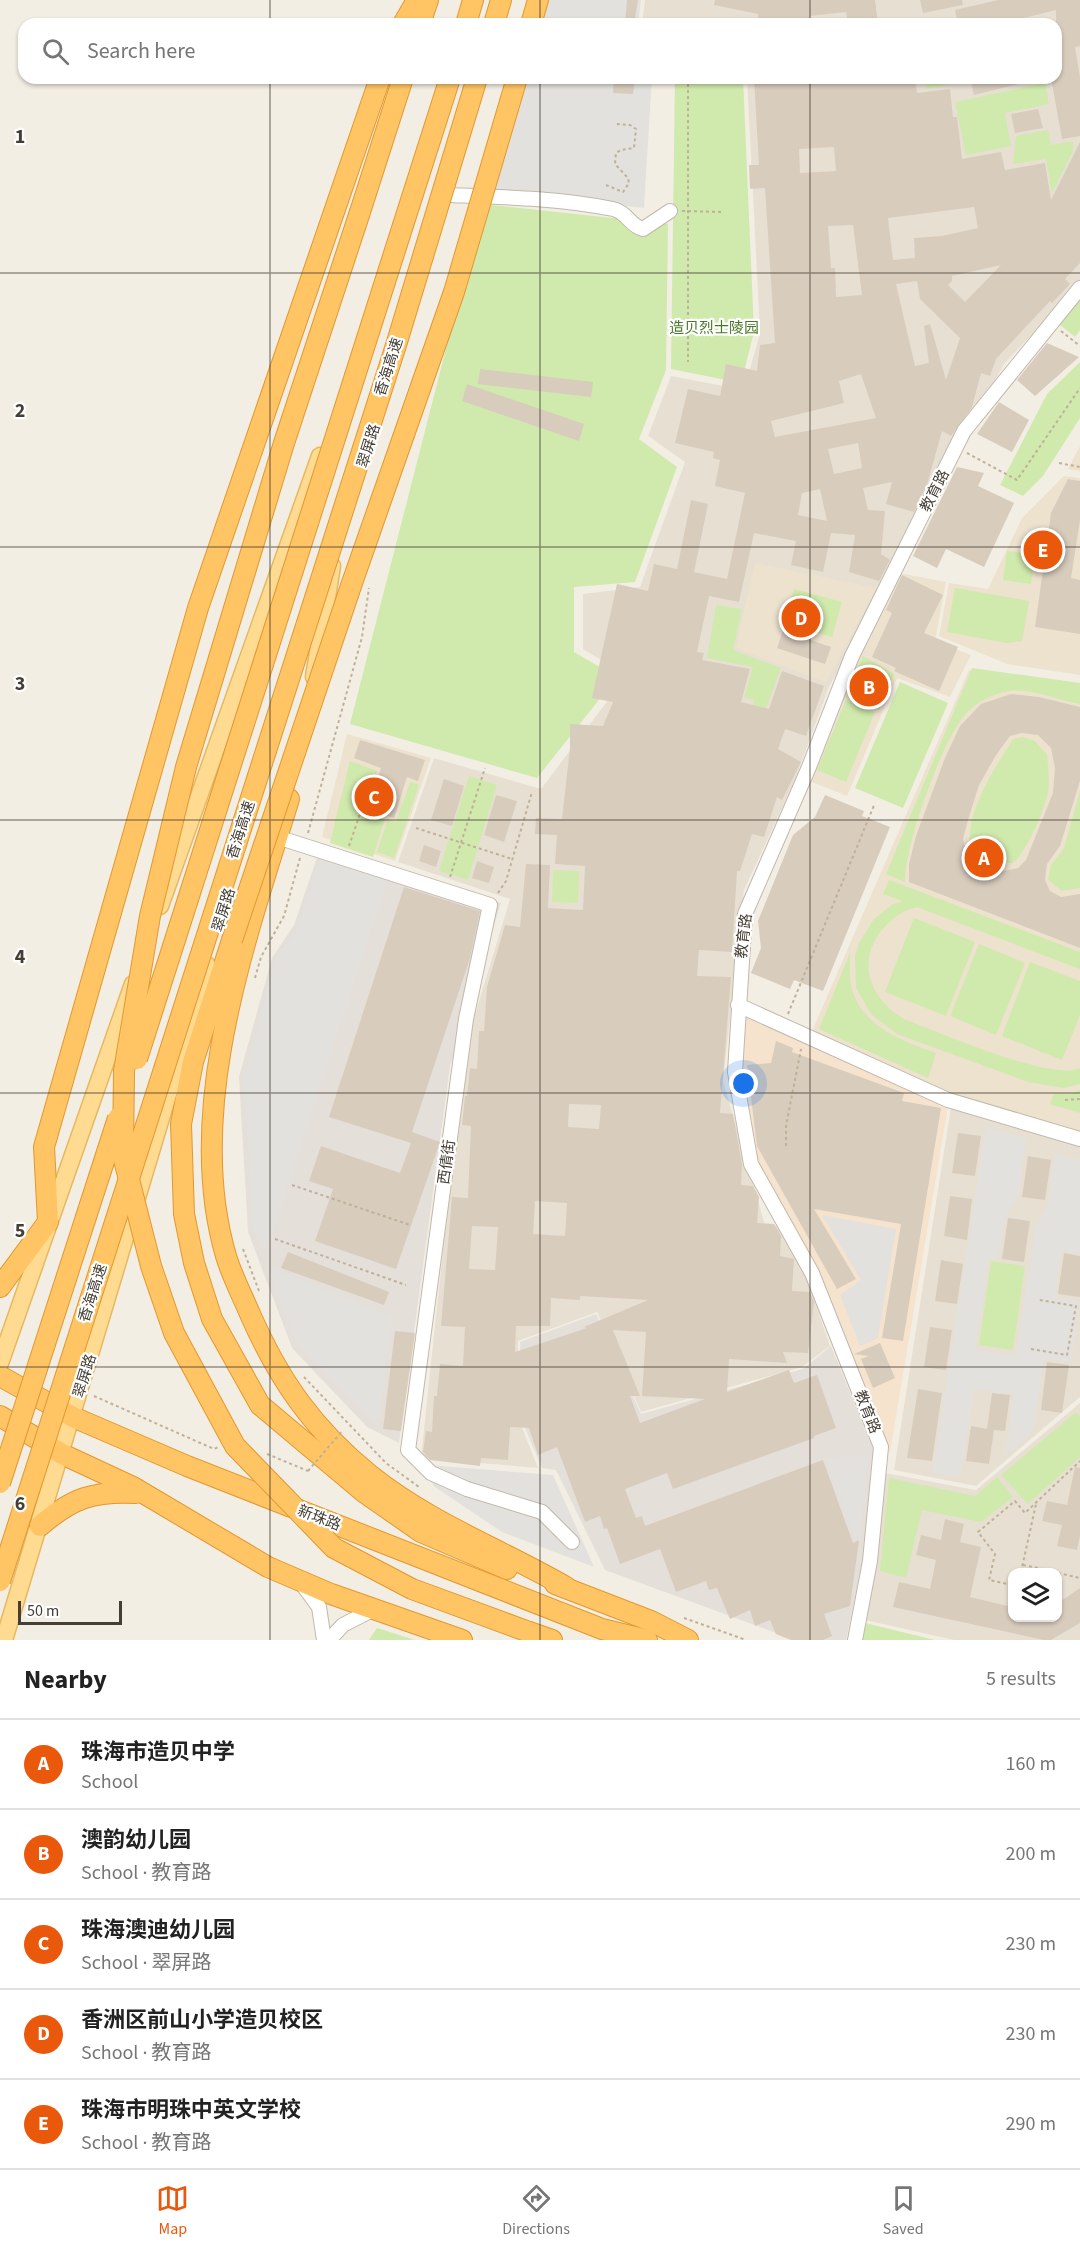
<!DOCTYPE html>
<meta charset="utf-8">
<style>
body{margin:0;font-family:"Source Sans 3","Noto Sans SC",sans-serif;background:#f6f6f6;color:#222}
.controls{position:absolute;right:18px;bottom:18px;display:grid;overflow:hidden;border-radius:12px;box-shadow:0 2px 4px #0004}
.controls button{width:54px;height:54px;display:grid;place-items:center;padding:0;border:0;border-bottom:2px solid #e0e0e0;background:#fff;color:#222;font:30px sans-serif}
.scale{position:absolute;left:18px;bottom:15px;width:104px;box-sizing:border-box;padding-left:6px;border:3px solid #453e34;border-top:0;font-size:16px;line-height:21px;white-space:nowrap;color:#453e34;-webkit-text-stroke:4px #fff;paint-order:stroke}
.you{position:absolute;left:744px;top:1084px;width:21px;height:21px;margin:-15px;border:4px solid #fff;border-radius:50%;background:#1a73e8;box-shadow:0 0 0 9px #1a73e833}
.badge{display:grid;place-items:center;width:39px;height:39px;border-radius:50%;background:#ea580c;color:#fff;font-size:20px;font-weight:700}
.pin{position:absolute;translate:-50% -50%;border:3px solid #fff;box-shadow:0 2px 6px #0006}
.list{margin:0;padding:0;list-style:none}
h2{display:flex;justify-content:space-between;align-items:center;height:78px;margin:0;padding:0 24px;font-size:26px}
h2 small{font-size:20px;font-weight:400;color:#767676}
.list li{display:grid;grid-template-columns:39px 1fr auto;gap:18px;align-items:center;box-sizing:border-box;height:90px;padding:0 24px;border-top:2px solid #e0e0e0}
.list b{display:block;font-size:22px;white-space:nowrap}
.list p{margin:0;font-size:20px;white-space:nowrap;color:#767676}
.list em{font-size:20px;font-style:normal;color:#767676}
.icon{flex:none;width:33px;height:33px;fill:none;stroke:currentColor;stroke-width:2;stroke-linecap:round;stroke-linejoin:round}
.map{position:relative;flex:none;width:1080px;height:1640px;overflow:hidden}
.search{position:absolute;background:#fff;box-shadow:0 2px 4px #0004;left:18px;right:18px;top:18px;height:66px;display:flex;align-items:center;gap:15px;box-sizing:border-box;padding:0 21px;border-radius:18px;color:#767676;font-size:22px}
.sheet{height:528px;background:#fff}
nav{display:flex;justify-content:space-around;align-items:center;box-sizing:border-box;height:84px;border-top:2px solid #e0e0e0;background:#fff;font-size:16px;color:#767676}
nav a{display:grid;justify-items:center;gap:3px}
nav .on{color:#ea580c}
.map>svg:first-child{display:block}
.residential{fill:#e7e0d2;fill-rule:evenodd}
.commercial{fill:#f6e3ce}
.industrial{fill:#e5dfda}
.education{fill:#ede2ce}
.green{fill:#d0e9ac}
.parking{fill:#e3e1dd}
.building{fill:#d8ccbd;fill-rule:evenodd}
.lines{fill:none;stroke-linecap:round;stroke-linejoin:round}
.minor-casing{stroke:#c2b8aa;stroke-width:16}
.major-casing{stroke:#e7b85e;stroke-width:19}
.highway-casing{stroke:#e2982f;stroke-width:22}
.path{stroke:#c1b098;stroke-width:2;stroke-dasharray:3 3;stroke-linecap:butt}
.minor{stroke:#fff;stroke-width:14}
.major{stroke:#ffdb91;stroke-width:16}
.highway{stroke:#ffc463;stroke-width:20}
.highway-bridge-casing{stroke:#e2982f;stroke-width:22;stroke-linecap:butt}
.path-bridge{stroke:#c1b098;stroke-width:2;stroke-dasharray:3 3;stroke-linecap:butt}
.highway-bridge{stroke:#ffc463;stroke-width:20}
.grid{fill:none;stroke:#453e34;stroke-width:1.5;stroke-opacity:0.55}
.labels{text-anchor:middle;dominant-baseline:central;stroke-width:4.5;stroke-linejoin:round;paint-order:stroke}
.park-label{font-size:15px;fill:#497926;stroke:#fff}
.street-label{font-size:15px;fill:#453e34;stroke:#fff}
.grid-label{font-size:20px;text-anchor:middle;font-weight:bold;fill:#453e34;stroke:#fff;stroke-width:4.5;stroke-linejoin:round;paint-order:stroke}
</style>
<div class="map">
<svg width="1080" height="1640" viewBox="0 0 1080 1640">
<rect width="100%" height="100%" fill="#f3eee4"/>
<!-- residential -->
<g class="residential">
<path d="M645 0H1080V284L1004 364 829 687 794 782 744 890 723 1081 765 1225 789 1227 830 1346 802 1367 641 1412 597 1312 518 1341 519 1420 538 1468 421 1458 464 1051 510 899 398 862 434 758 541 789 627 675 583 649V594L640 587 685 462 648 436 671 376 744 390 760 333 747 78H1056V24H744V20L707 24H642Z"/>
<path d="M951 1107 1080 1145V1397L976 1486 894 1470Z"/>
<path d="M1080 1403V1640H954L865 1620 885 1473 976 1490ZM1012 1572H1058V1618H1012Z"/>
</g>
<!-- commercial -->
<path class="commercial" d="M745 1014 948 1107 890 1453 816 1266 756 1159 741 1073Z"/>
<!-- industrial -->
<g class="industrial">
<path d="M322 843 501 903 450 1066 399 1443 367 1427 292 1348 248 1232 239 1077 272 958 294 925Z"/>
<path d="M596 1314 641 1414 803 1369 831 1346 873 1449 863 1558 846 1640H795L605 1570 556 1470 542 1468 522 1421 520 1342Z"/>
</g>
<!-- education -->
<g class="education">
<path d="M1080 446V471L1068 469Z"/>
<path d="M1064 476 1080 478V675L1007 664 939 636 949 583 988 589 1022 518Z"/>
<path d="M755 563 876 588 826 682 736 648Z"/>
<path d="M899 573 946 582 935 641 971 655 950 697 897 678 847 796 809 781 858 657Z"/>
<path d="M969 670 1080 686V1133L947 1092 812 1031Z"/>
<path d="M347 734 431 758 395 861 322 837Z"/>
</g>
<!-- green -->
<g class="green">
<path d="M675 78H743L754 332 741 383 671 369Z"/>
<path d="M925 78H963L964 81 927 89Z"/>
<path d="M1045 83 1049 104 1005 113 1011 146 966 155 955 102Z"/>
<path d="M1048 130 1051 145 1073 141V151L1052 193 1046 159 1013 164 1016 136Z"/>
<path d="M483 204 668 224 666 370 639 439 677 467 635 582 574 587V652L617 677 537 778 350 724Z"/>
<path d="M1080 297V330L1075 337 1059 324Z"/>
<path d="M1080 362V418L1043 476 1023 496 1000 485 1047 394Z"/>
<path d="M1007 551 1035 554 1031 584 1003 580Z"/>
<path d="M955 588 1029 601 1022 641 1007 643 947 632Z"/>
<path d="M794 589 842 602 832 637 784 623Z"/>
<path d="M716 605 742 609 733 650 781 668 760 724 749 722 754 700 744 697 753 667 707 658Z"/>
<path d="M863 656 894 674 879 710 846 697Z"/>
<path d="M972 668 1080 683V704C1057 700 1028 686 1004 692 991 695 977 702 968 711 943 736 904 847 905 882L886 874Z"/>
<path d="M900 682 948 703 903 808 855 788Z"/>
<path d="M846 700 875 712 846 782 817 770Z"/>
<path d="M1023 737 1035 741 1047 755C1048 767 1050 780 1048 792 1044 811 1027 851 1013 863H984L971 854C963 813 993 772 1013 739Z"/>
<path d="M350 761 377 771 363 812 385 819 373 857 330 843Z"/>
<path d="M469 776 497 785 468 880 439 871Z"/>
<path d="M410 782 419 785 394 858 377 852 388 819 396 822Z"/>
<path d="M1080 791V888L1062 891 1048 880 1051 865 1064 848Z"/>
<path d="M553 870 579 871 578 903 552 902Z"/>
<path d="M889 880 1080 952V969L917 907C903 910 891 919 882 930 855 964 871 1000 906 1020 939 1032 1052 1082 1080 1068V1084L1064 1088 1028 1082 897 1034 871 1014 856 988 855 956 859 943 874 919 893 904 903 901 883 894Z"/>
<path d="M914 918 975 942 946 1016 885 992Z"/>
<path d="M979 944 1025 963 996 1035 950 1016Z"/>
<path d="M850 953C850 965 849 979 852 990 864 1028 903 1041 936 1053L928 1078 819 1029Z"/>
<path d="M1030 962 1080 981V1015L1062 1060 1002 1036Z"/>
<path d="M1080 1090V1113L1050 1104 1054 1093 1071 1094Z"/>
<path d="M991 1261 1025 1266 1013 1350 979 1345Z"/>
<path d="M1076 1412 1080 1417V1457L1028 1504 1001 1475Z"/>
<path d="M997 1477 1013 1497 981 1522 922 1510 906 1578 880 1571 889 1478 975 1496Z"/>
<path d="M865 1623 935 1640H861Z"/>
<path d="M377 1628 415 1640H369Z"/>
</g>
<!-- parking -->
<g class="parking">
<path d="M537 0H641L638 24H531Z"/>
<path d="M517 78H652L644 208 489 189Z"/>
<path d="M322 854 388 876 266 1251 254 1232 244 1079 275 961 297 930Z"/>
<path d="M986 1127 1026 1139 1018 1197 1005 1217 998 1258H989L975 1350 1016 1355 1036 1225 1047 1209 1055 1153 1080 1160V1253L1061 1250 1055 1298 1079 1301 1071 1362 1044 1359 1032 1432 1005 1457 1014 1394 974 1388 960 1477 933 1473Z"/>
<path d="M822 1215 896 1229 878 1338 860 1346 840 1295 861 1280Z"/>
<path d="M274 1269 392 1318 378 1426 298 1345 270 1277Z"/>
<path d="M867 1455 860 1534 854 1536 826 1458Z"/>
<path d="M416 1464 553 1475 594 1567 502 1532 435 1487Z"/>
</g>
<!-- building -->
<g class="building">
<path d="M627 0H638L634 24H625Z"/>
<path d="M715 0H875L878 24H848L846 12 810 16V24H758V14L714 5Z"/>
<path d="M920 0H962L963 5 923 13Z"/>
<path d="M998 0H1080V46L1075 47 1080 77V136L1062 139 1051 78H1056V10L1000 24H958L955 10Z"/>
<path d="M614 78H635L633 94 613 93Z"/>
<path d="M754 78H829V81L859 78H915L917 93 950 89 953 117H957L962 159 1001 152 1005 170 1045 163 1051 200 1080 142V263L1065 279 1070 284 1052 303 1050 301 996 359 990 376 981 373 972 407 951 436 942 431 927 485 914 512 886 504 892 482 863 488 868 510 885 511 881 554 890 560 879 581 849 572 855 535 831 533 823 572 791 565 796 541 754 533 739 602 709 596 697 652 704 653 702 660 750 669 741 702 769 709 782 671 824 686 806 736 785 729 778 749 801 762 782 800 777 797 764 837 752 834 740 871H737L732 952 699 950 697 976 731 977 720 1113 733 1114 742 1164 741 1185 753 1186 759 1197 757 1223 774 1224 781 1236 780 1256 794 1259 792 1291 810 1292 814 1302 808 1353 783 1352 787 1363 729 1359 727 1392 789 1370 794 1383 817 1375 836 1428 814 1436V1438L673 1489 667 1473 625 1489 636 1518 642 1516 645 1526 823 1460 853 1543 859 1540 850 1606 824 1614 832 1636 823 1640H791L776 1634 770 1620 755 1626 750 1610 730 1619 717 1588 709 1590 706 1581 676 1592 660 1549 620 1564 607 1528 604 1529 600 1516 585 1522 557 1447 538 1455 529 1428 510 1427 508 1460 481 1458 480 1466 430 1460 423 1452 426 1431 432 1432 434 1396H437L440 1364 463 1366 465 1327 441 1326 452 1197 468 1198 471 1126 462 1125 465 1096H467L470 1068 477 1069 479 1031H484L487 987 505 925 520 927 526 864 550 865 548 908 583 910 585 866 555 864 557 835 535 834 536 818 562 819 570 748V724L603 726 613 702 592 698 617 584 648 591 654 564 677 569 691 500 708 504 694 572 727 579 745 493 715 486 720 460 713 458 714 452 675 443 688 389 720 396 726 364 757 371 760 345 775 343 765 188 750 189 749 165H759ZM834 147 836 171 800 173 799 149ZM974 207 978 228 942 236 914 238 915 258 893 260 888 218ZM853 225 862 295 836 297 835 268H831L828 226ZM1001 265 965 302 948 285 952 281V276ZM917 281 920 299 960 338 946 380 930 324 924 326 929 363 915 366 896 284ZM861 374 876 418 775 437 771 421 844 403 839 381ZM858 443 862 468 834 474 828 449ZM820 489 827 521 798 515 802 493ZM569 1104 601 1105 599 1129 568 1127ZM535 1201 567 1203 565 1236 533 1234ZM472 1226 498 1227 495 1270 469 1269ZM580 1296 648 1300 584 1327 587 1328 515 1352 516 1326H550L551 1298 580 1300ZM613 1330 646 1332 642 1396 705 1399 640 1423 630 1396H640Z"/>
<path d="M970 78H1025L1026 82 974 95Z"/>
<path d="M1038 109 1043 128 1015 133 1011 114Z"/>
<path d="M1047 343 1079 357 1035 396 1017 380Z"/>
<path d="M480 369 593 382 591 397 478 384Z"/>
<path d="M467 384 584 424 579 441 462 401Z"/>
<path d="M999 402 1029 420 1012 452 977 434Z"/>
<path d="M957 467 984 473 978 486 1014 503 984 567 946 549 937 568 913 556Z"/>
<path d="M1068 479 1080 481V520L1071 578 1080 580V634L1035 627 1051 513Z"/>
<path d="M902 575 943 595 924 633 958 647 939 691 894 671 896 668 872 657 892 613 886 610Z"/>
<path d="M783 631 831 647 825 664 777 648Z"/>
<path d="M1011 694 1039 697 1080 707V781L1060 846 1047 864 1045 880 1050 891 1061 897 1080 894V948L909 882V864L916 836 945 758 960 726 981 704ZM1022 733 1038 735 1051 748 1055 768 1053 793 1026 860 1018 868 1003 871 981 867 967 855 963 839 968 820 979 785 996 755 1010 736Z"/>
<path d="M360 740 425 760 418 781 407 777 394 818 368 810 381 768 354 758Z"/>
<path d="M444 779 464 786 452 826 431 820Z"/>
<path d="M496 795 517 801 504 842 484 835Z"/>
<path d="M825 795 864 811 862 816 890 827 823 991 794 980 790 989 751 973 761 948 758 921 793 835 815 817Z"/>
<path d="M424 845 441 851 436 867 419 861Z"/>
<path d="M477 861 494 867 489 883 472 878Z"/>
<path d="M404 887 480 911 470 958 412 1132 440 1142 396 1269 315 1241 333 1189 309 1181 321 1146 400 1173 411 1143 329 1117Z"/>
<path d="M776 1041 793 1048 792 1052 904 1093 902 1101 941 1108 903 1341 882 1338 901 1224 814 1209 856 1279 837 1289 757 1146 747 1065 771 1063Z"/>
<path d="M958 1133 981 1136 975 1176 952 1173Z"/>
<path d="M1028 1156 1051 1160 1045 1200 1022 1197Z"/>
<path d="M950 1196 972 1199 967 1240 944 1236Z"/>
<path d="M1008 1218 1030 1221 1024 1262 1002 1259Z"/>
<path d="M288 1252 389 1292 384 1305 281 1268Z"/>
<path d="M1064 1253 1080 1256V1297L1058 1294Z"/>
<path d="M941 1260 963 1264 957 1304 935 1301Z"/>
<path d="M930 1327 952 1330 946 1370 924 1367Z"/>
<path d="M395 1331 415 1333 401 1431 383 1429Z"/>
<path d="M880 1343 895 1378 873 1388 861 1359 869 1356 854 1354Z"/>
<path d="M1047 1362 1069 1365 1062 1413 1041 1410Z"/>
<path d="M918 1389 942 1393 932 1461 907 1458Z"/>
<path d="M992 1393 1010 1395 1005 1431 994 1430 989 1464 966 1461 971 1426 987 1429Z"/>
<path d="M1075 1467 1080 1468V1535L1077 1550 1057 1546 1062 1525 1042 1521 1047 1501 1067 1505Z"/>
<path d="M945 1519 964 1524 960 1542 981 1547 970 1597 1012 1607V1617H1058V1603L1080 1588V1623L1051 1640H1044L893 1607 899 1582 930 1589 936 1560 916 1555 921 1535 941 1540Z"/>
</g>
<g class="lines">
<!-- minor casing -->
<g class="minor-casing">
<g id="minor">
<path d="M447 195C502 197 559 198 613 209 627 212 630 226 643 229L670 211"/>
<path d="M277 837 490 905 466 1019 408 1450 431 1473 467 1489 542 1512 572 1542"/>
<path d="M738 1005 948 1100 1080 1139"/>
<path d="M302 1584 319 1607 324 1640"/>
<path d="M329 1640 343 1625 374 1609"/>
<path d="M855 1640 870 1561 881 1447 812 1273 751 1164 735 1072 745 914 809 767 852 656 964 431 1080 288"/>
</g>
</g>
<!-- major casing -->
<g class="major-casing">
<g id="major">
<path d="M314 677 332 566"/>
<path d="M160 906 320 456"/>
<path d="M0 1363 133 984"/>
<path d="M4 1640 207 965"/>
</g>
</g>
<!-- highway casing -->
<g class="highway-casing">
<g id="highway">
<path d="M403 24 417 0"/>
<path d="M420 24 428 0"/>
<path d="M466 24 473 0"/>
<path d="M494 24 501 0"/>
<path d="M531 24 538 0"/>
<path d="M360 212 403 78"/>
<path d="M289 799C246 939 183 1110 226 1256 232 1276 242 1295 250 1314 279 1380 313 1429 370 1475 430 1523 500 1549 566 1587"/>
<path d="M232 940 193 1062 181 1124 184 1214 194 1263 212 1319 260 1405 365 1493 421 1532 507 1569"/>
<path d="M0 1287 48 1222 44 1147 198 608 380 78"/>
<path d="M0 1376 73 1417 187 1466 602 1629 647 1640"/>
<path d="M0 1416 62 1454 133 1487 268 1567 331 1594 462 1640"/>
<path d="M40 1526C72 1498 93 1491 136 1493"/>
<path d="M555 1584 651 1621 688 1640"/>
<path d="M529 1632 552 1640"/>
</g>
</g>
<!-- path -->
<g class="path">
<path d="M688 78V362"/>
<path d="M606 185 623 192 629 183 628 178 615 164 616 153 621 150 634 148 636 129 630 125 616 124"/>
<path d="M682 211 724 212"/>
<path d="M1061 331 1080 346"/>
<path d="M967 453 1017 480 1080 388"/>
<path d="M1059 463 1080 467"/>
<path d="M416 828 512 859"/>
<path d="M308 833 362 637 369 588"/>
<path d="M349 846 374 773"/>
<path d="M450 877 485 768"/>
<path d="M498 893 506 881 532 792"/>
<path d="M255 978 261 957 284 916 300 858"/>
<path d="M788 1014 875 803"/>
<path d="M1065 1100 1080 1099"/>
<path d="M786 1146V1126L801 1049"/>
<path d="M292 1185 410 1225"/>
<path d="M275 1239 406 1285"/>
<path d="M243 1249 259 1291"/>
<path d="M1031 1349 1067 1355 1076 1306 1039 1300"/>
<path d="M304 1377 386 1463 419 1487"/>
<path d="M94 1396 214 1449 218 1447"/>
<path d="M267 1454 308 1471"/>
<path d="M1023 1565 1057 1572"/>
<path d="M1021 1572 1036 1504"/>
<path d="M1058 1573 1080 1578"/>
<path d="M1012 1585 989 1580 995 1554 978 1532 1015 1501 1025 1513 1080 1461"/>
<path d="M684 1618 746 1640"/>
</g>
<!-- minor -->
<use href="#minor" class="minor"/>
<!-- major -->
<use href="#major" class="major"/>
<!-- highway -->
<use href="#highway" class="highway"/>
<!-- highway-bridge casing -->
<g class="highway-bridge-casing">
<g id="highway-bridge">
<path d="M360 212 284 443 186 767 150 916 124 1071 123 1156 151 1266 174 1333 235 1446 334 1548 412 1589 529 1632"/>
<path d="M232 940 352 583 454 292 517 78"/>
<path d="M137 1059 450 78"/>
<path d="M0 1483 118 1118"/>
<path d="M0 1581 397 342 477 78"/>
</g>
</g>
<!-- path-bridge -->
<path class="path-bridge" d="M308 1471 343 1430"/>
<!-- highway-bridge -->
<use href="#highway-bridge" class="highway-bridge"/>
</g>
<!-- grid -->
<path class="grid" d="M270 0V24M540 0V24M810 0V24M270 78V1640M540 78V1640M810 78V1640M0 273H1080M0 547H1080M0 820H1080M0 1093H1080M0 1367H1080"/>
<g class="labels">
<!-- park labels -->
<g class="park-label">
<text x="714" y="328">造贝烈士陵园</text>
</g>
<!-- street labels -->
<g class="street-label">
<text transform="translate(389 367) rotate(-72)">香海高速</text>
<text transform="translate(369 446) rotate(-73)">翠屏路</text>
<text transform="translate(935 491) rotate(-63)">教育路</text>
<text transform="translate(241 830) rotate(-72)">香海高速</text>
<text transform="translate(224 910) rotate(-73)">翠屏路</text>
<text transform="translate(744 936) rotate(-83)">教育路</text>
<text transform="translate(447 1162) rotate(-82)">西倩街</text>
<text transform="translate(93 1293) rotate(-72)">香海高速</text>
<text transform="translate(85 1376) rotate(-73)">翠屏路</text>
<text transform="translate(867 1412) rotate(68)">教育路</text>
<text transform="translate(319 1518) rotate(21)">新珠路</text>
</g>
</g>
<g class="grid-label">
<text x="20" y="143">1</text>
<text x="20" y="417">2</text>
<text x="20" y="690">3</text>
<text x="20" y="963">4</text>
<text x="20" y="1237">5</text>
<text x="20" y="1510">6</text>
</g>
</svg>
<div class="controls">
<button><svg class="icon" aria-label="layers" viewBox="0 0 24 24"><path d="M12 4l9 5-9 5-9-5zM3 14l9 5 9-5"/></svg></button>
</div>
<div class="scale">50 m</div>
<div class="you"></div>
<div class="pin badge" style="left:984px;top:858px">A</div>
<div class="pin badge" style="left:869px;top:687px">B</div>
<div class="pin badge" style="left:374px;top:797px">C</div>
<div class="pin badge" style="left:801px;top:618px">D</div>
<div class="pin badge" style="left:1043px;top:550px">E</div>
<div class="search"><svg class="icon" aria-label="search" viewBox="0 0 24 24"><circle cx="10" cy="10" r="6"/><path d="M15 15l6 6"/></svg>Search here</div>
</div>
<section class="sheet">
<h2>Nearby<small>5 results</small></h2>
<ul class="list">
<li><span class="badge">A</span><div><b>珠海市造贝中学</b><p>School</p></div><em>160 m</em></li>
<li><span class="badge">B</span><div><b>澳韵幼儿园</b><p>School · 教育路</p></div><em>200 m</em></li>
<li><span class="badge">C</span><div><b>珠海澳迪幼儿园</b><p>School · 翠屏路</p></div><em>230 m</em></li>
<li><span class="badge">D</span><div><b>香洲区前山小学造贝校区</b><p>School · 教育路</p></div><em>230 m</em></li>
<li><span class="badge">E</span><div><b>珠海市明珠中英文学校</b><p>School · 教育路</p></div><em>290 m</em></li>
</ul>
</section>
<nav>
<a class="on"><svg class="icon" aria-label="map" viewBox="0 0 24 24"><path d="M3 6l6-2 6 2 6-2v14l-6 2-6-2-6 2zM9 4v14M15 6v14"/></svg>Map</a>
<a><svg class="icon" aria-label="directions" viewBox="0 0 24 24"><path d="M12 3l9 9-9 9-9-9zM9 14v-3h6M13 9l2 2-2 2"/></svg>Directions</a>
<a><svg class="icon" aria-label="saved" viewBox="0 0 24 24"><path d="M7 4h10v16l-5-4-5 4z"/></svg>Saved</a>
</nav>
